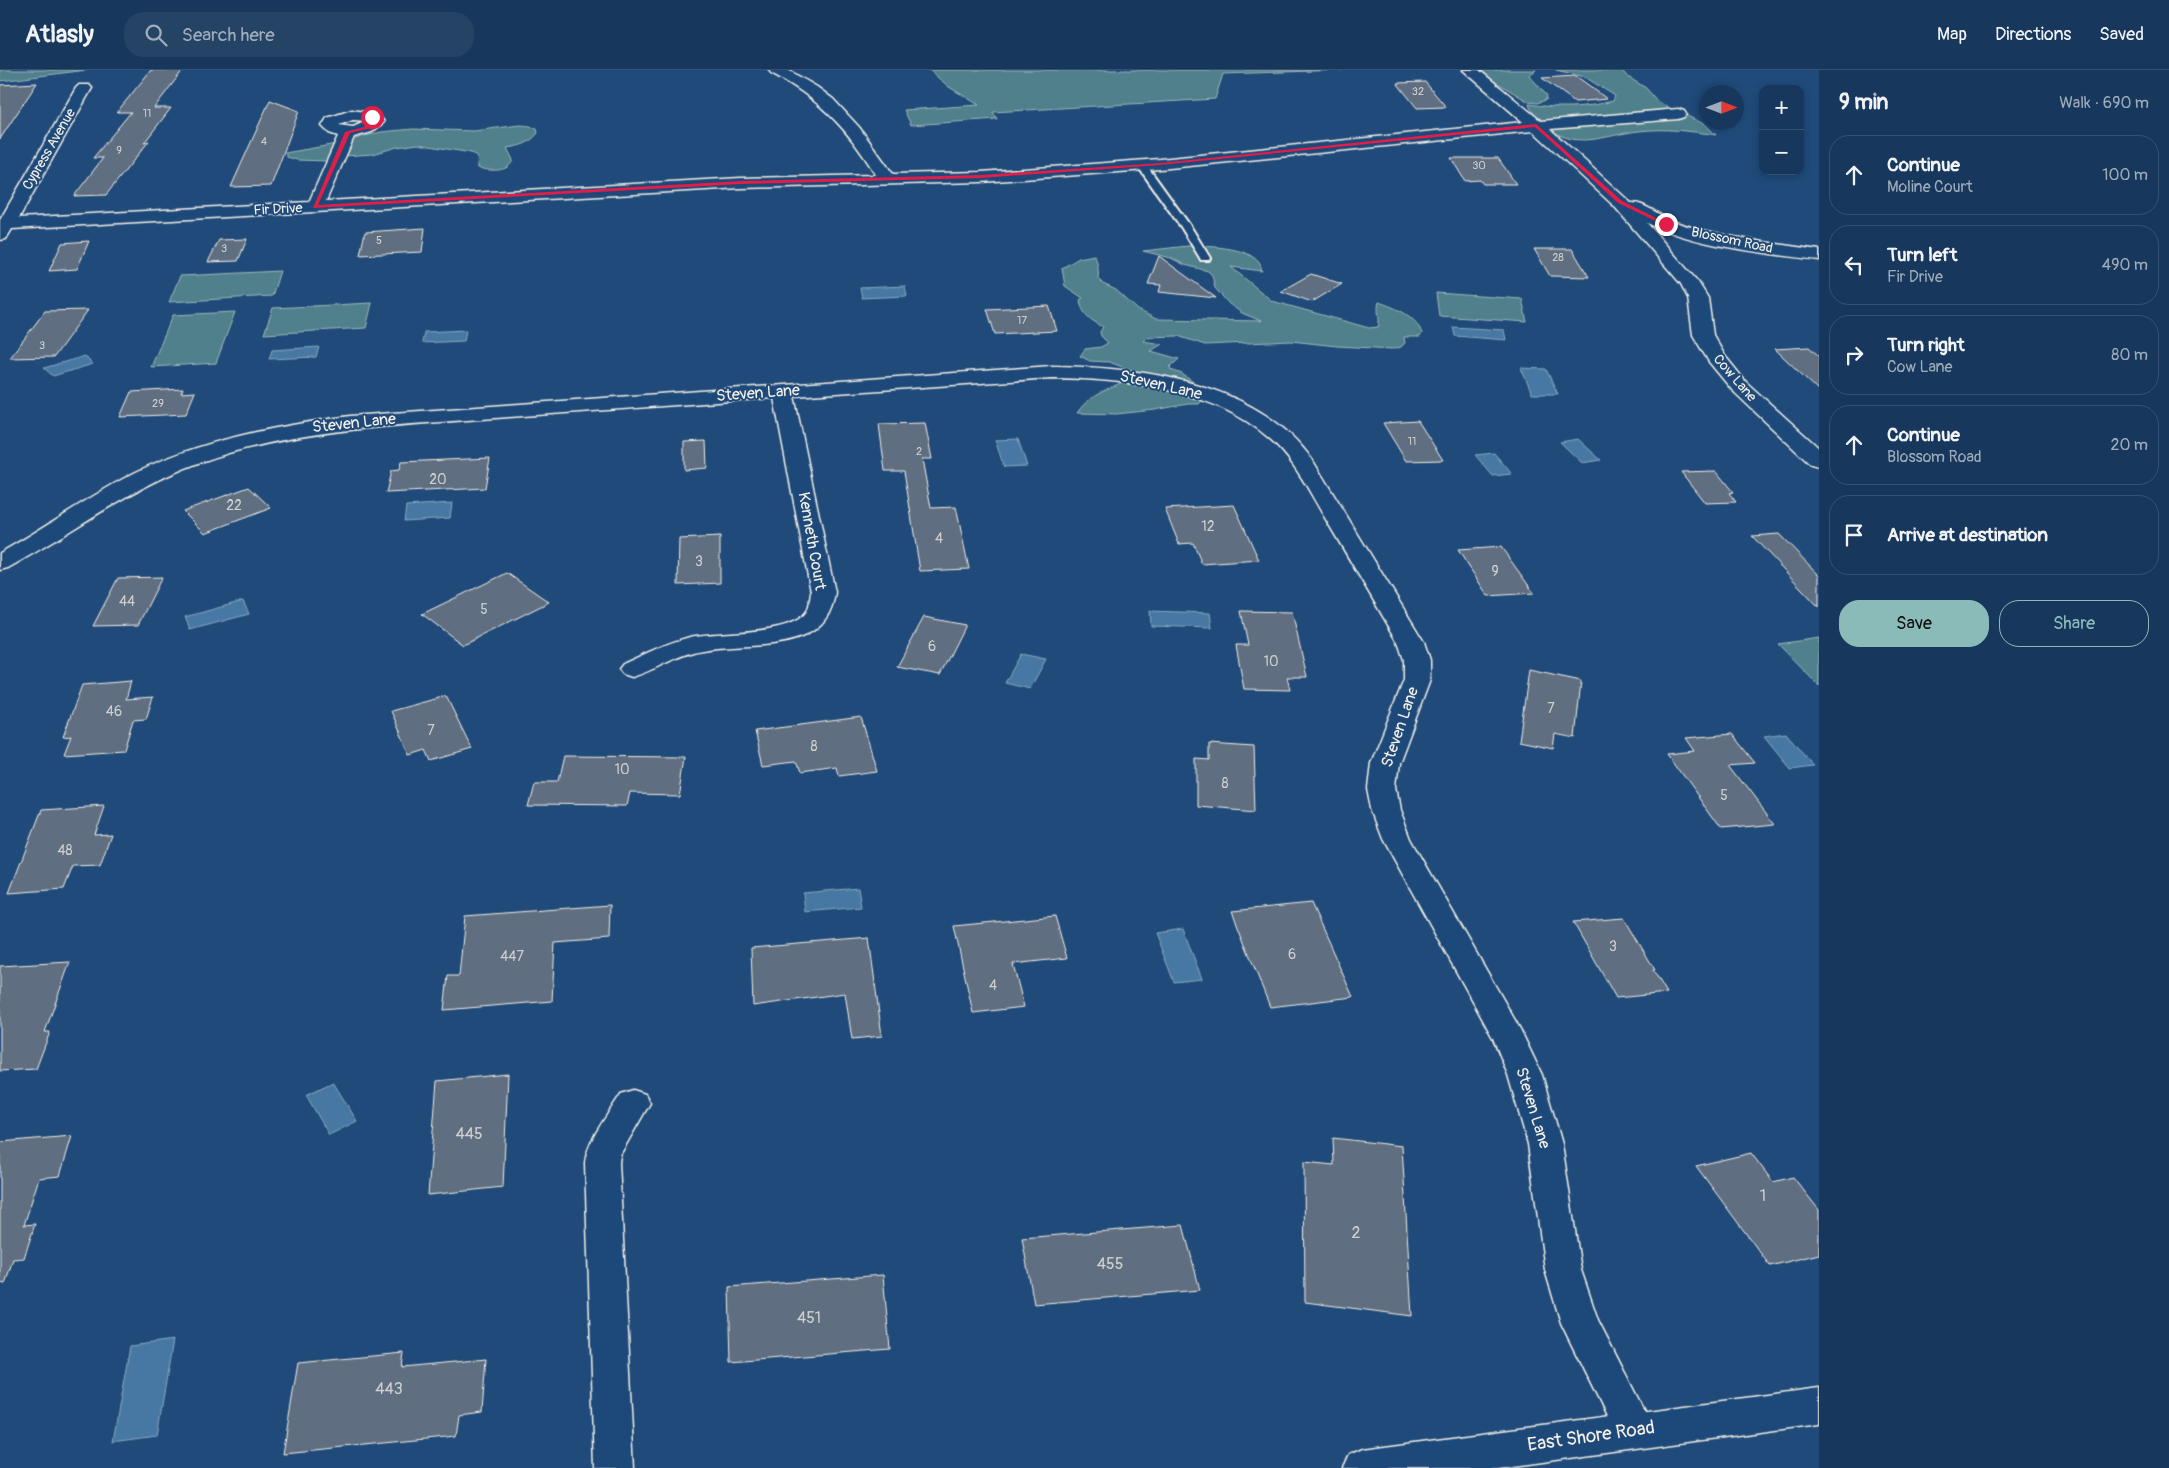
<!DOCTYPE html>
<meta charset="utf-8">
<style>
body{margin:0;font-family:Pangolin,sans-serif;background:#244365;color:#f1f3f6}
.controls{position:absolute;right:15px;top:15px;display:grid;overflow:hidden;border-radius:10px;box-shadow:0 2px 8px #0003}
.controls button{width:45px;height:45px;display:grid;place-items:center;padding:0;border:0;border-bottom:1px solid #365272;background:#17385c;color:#f1f3f6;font:25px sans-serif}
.compass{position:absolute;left:1699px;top:15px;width:45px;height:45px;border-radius:50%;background:#17385c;box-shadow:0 2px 8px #0003;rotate:90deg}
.stop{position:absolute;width:15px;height:15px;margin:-11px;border:4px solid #e11d48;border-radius:50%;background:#fff}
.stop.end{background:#e11d48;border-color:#fff;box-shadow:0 1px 5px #0008}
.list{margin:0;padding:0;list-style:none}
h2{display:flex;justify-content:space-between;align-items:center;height:65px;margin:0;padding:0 20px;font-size:21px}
h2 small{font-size:16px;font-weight:400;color:#9eacbb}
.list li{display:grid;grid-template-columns:32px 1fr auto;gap:15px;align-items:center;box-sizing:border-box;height:80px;margin:0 10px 10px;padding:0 10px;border:1px solid #365272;border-radius:20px}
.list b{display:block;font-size:19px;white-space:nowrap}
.list p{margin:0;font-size:16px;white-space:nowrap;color:#9eacbb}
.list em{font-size:16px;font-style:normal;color:#9eacbb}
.actions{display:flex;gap:10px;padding:15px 20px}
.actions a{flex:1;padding:11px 0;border:1px solid #8bbbb9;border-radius:20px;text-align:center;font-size:18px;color:#8bbbb9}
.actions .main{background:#8bbbb9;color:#111}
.icon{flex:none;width:28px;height:28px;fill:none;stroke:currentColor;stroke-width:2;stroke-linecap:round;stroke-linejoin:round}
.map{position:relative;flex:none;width:1819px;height:1398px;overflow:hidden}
header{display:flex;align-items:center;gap:30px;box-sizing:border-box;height:70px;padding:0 25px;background:#17385c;border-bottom:1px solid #365272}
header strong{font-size:24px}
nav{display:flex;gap:28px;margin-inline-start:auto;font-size:18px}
.search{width:350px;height:45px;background:#244365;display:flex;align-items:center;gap:12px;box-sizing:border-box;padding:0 18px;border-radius:20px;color:#9eacbb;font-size:19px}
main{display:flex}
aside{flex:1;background:#17385c}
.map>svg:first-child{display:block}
.green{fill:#4f808c;stroke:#a2b8ba}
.water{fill:#4678a3;stroke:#8ca8bf}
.building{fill:#616e81;stroke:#f4f1e8}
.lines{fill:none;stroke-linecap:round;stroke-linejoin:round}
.lane-casing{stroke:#f4f1e8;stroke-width:4}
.street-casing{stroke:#f4f1e8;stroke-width:3}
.secondary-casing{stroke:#f4f1e8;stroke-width:3}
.lane{fill:#1f4a7a;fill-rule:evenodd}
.street{fill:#1f4a7a;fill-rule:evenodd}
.secondary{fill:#1f4a7a;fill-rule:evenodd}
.route{fill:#e11d48}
.labels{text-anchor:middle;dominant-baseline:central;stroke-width:4;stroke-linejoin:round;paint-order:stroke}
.far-number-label{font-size:11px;fill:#cfd0ce}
.far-street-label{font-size:14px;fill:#f4f1e8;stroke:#1f4a7a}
.number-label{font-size:14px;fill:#cfd0ce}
.street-label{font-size:16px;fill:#f4f1e8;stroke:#1f4a7a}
.near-number-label{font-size:16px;fill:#cfd0ce}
.near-street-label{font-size:19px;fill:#f4f1e8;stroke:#1f4a7a}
</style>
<header>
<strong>Atlasly</strong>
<div class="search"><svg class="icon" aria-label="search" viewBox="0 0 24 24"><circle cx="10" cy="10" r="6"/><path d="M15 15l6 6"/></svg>Search here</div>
<nav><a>Map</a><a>Directions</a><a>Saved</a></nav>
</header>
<main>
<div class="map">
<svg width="1819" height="1398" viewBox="0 0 1819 1398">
<rect width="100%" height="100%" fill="#1f4a7a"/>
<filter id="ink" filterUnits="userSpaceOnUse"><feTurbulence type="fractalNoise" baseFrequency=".02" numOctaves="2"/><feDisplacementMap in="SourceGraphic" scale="10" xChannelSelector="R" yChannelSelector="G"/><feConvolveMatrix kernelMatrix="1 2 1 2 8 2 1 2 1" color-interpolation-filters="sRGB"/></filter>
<g filter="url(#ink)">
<!-- green -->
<g class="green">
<path d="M0 0H87L0 11Z"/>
<path d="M929 0H1343L1223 4 1215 29 993 42 997 49 911 55 904 40 979 35 949 17Z"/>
<path d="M1476 0H1536L1529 5 1547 26 1546 30 1537 33 1529 32Z"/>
<path d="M1556 0H1621L1628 7 1646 18 1658 32 1706 55 1716 65C1691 61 1664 58 1639 61 1604 65 1575 82 1545 55 1538 49 1531 42 1529 34 1557 39 1585 38 1613 31L1615 26 1585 7Z"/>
<path d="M520 55 530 56 537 59 538 63C529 74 521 76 507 78L513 90C508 103 490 101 478 98L477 86 471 83 418 74 397 77 373 84 344 86 326 91 297 90 287 87 285 83 331 75 381 62 413 59 474 61Z"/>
<path d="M1188 176C1207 176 1260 176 1262 201L1231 197 1272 231 1369 258 1378 257C1381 248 1376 241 1379 232 1396 238 1417 246 1422 264L1420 267H1404L1405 273 1401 277 1393 279 1337 276 1291 271 1205 275 1178 266 1147 267 1143 271 1162 274 1151 281 1179 289 1170 297 1171 300 1182 304 1203 319 1204 329 1199 334H1188L1155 340 1116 344 1077 343C1094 318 1118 320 1139 303L1109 292 1090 291 1080 286 1085 279 1101 277 1108 273 1101 266 1100 262 1103 257C1091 250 1082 245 1080 230L1083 228 1065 216 1062 198 1079 188 1094 185C1098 191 1099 202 1098 209L1103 214 1116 220 1138 240 1156 249 1261 251 1242 243 1229 234 1215 218 1212 205 1208 201 1185 195 1171 188 1143 181Z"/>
<path d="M280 201 272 226 169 232 180 206Z"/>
<path d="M1436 223 1522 229 1527 252 1439 246Z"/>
<path d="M372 233 366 258 264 264 273 238Z"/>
<path d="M235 242 216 293 151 297 173 245Z"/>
<path d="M1819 568V616L1778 574Z"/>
</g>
<!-- water -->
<g class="water">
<path d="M905 216 907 226 862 228 860 218Z"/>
<path d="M1453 257 1504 260 1506 270 1455 266Z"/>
<path d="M466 260 464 271 422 273 424 262Z"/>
<path d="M319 277 316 287 269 289 272 280Z"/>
<path d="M85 286 93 294 53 306 44 298Z"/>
<path d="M1521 298 1546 299 1558 324H1532Z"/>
<path d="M1018 369 1027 396 1004 397 995 370Z"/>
<path d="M1578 369 1601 390 1582 393 1560 372Z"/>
<path d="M1494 383 1512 404 1493 406 1475 385Z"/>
<path d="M452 433 450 448 404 451 406 436Z"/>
<path d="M243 531 249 544 190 560 185 547Z"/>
<path d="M1150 541 1210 543 1212 558 1151 556Z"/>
<path d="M1021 584 1046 589 1030 619 1005 613Z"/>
<path d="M1786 663 1813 695 1790 698 1764 666Z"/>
<path d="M858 818 861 837 805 842 803 823Z"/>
<path d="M1183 859 1202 909 1174 912 1155 863Z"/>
<path d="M333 1012 357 1051 329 1065 306 1025Z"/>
<path d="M173 1270 157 1365 113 1371 130 1276Z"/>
</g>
<!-- building -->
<g class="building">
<path d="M151 0H183L154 38H171L144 73 149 71 106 125 74 126 103 88H93L131 42H117Z"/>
<path d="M1576 6 1607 29 1575 32 1542 8Z"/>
<path d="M1425 12 1446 37 1417 38 1397 13Z"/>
<path d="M37 13 0 69V15Z"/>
<path d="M270 30 299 41 271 116 231 117Z"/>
<path d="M1451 88H1498L1516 114H1483L1480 110 1465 111Z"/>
<path d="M425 158 422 182 360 185 365 162Z"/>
<path d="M247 169 238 191 208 192 219 170Z"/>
<path d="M89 171 77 199 49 201 62 173Z"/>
<path d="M1534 179H1572L1589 207 1550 206Z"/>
<path d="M1159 186 1175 198 1216 228 1159 222 1161 215 1148 214Z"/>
<path d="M1311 204 1342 214 1312 232 1281 221Z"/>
<path d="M1049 236 1057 261 995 264 987 239Z"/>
<path d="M88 240 54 287 10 288 45 241Z"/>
<path d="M1809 277 1819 286V321L1775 279Z"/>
<path d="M183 319 181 323 195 322 186 344 120 347 131 322Z"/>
<path d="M1418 351 1443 390 1406 391 1383 353Z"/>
<path d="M925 353 932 389H922L931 438 956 437 969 499 920 501 904 401H885L879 354Z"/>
<path d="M706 371 707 398 684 400V372Z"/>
<path d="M490 388 485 418 386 423 391 401 399 400 401 392Z"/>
<path d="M1716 401 1733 422 1729 423 1736 432 1705 433 1681 402Z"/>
<path d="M249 417 271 438 205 463 183 441Z"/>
<path d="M1234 435 1259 490 1202 494 1193 473 1179 474 1165 439Z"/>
<path d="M1779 464 1819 505V537L1752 466Z"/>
<path d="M720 467V513L678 515 679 469Z"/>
<path d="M1501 477 1534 523 1488 526 1458 480Z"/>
<path d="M507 503 549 532 463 575 422 544Z"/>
<path d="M162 507 138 555 93 556 118 508Z"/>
<path d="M1241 541 1292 542 1307 607H1287L1290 620 1244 619 1236 575H1248Z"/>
<path d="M924 547 965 555 940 605 897 597Z"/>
<path d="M1529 600 1581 611 1575 668 1555 664 1553 678 1519 671Z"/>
<path d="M131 611 126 629 153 627 146 649 133 650 124 680 64 684 71 666 63 667 82 615Z"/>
<path d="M446 626 472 679 431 691 426 680 410 685 391 641Z"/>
<path d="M861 647 877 701 839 706 837 698 800 703 796 691 763 695 755 661Z"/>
<path d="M1732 664 1755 693 1730 695 1775 754 1721 759 1667 684 1695 681 1686 668Z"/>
<path d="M1209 674 1254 677 1256 740 1196 735V689L1209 690Z"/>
<path d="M563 686 686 687 680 724 630 723 627 736 528 735 534 712H557Z"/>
<path d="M104 736 94 765 111 764 100 795 73 796 64 819 9 823 41 740Z"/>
<path d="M1311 833 1353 927 1270 937 1232 841Z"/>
<path d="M610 835 609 869 555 873 552 931 444 940 448 906H459L465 846Z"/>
<path d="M1055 846 1067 888 1013 894 1024 937 973 943 954 856Z"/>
<path d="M1624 848 1655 900H1653L1667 923 1616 928 1573 852Z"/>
<path d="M869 868 882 966 852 969 845 923 753 936 751 878Z"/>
<path d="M70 892 45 962H50L36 999 0 1001V896Z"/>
<path d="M508 1004 503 1117 428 1125 437 1011Z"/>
<path d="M72 1066 60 1106 39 1108 24 1155 35 1154 24 1188 13 1189 5 1214 0 1213V1072Z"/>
<path d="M1333 1068 1402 1076 1412 1246 1305 1232 1304 1092 1334 1095Z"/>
<path d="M1751 1083 1773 1112 1793 1107 1819 1140V1184L1770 1196 1696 1096Z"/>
<path d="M1183 1155 1200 1220 1034 1234 1022 1168Z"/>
<path d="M883 1205 890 1279 731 1292 729 1217Z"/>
<path d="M404 1283 402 1297 486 1289 482 1342 459 1345 456 1366 283 1383 298 1293Z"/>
</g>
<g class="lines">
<!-- lane casing -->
<g class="lane-casing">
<path id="lane" d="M1142 92 1145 93 1191 157 1210 188 1209 190H1201L1200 188 1181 157 1137 95Z"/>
</g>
<!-- street casing -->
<g class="street-casing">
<g id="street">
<path d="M769 0H788L817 17 833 29 859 57 893 104 981 102 1160 89 1523 52 1463 0H1479L1541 51 1678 39 1684 41 1686 44 1684 47 1678 49 1550 59 1631 133C1644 132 1660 146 1672 151 1719 167 1770 173 1819 180V190C1763 183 1699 177 1647 153L1698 212 1708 228 1713 265 1725 286 1746 312 1819 378V397L1811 395 1732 320 1709 292 1693 265 1688 228 1681 214 1614 136 1533 61 1160 99 981 112 741 118 12 159 6 169 0 170V150L76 18 79 15H89L92 18 19 148 309 132 338 66 329 63 322 56 327 48 352 40 378 44 384 52 372 62 354 67 326 131 741 108 876 105C848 59 819 28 771 3ZM353 50 367 51 353 57 339 55Z"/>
<path d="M1051 296C1140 297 1258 311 1313 391L1424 572 1430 590V610L1399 693 1396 720 1400 740 1411 769 1520 959 1542 1005 1562 1074 1581 1200 1598 1250 1654 1360 1648 1373 1634 1378 1620 1373 1561 1253 1545 1200 1528 1074 1508 1005 1493 968 1383 769 1372 740 1368 720 1371 693 1404 610V590L1398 572C1374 531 1350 490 1325 448 1309 421 1294 389 1269 368 1212 318 1124 309 1051 308L794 326 835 522C827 591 740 569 693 582 672 588 653 601 632 607L623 604 619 599 623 594C645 584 666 573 690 567 718 561 792 566 807 541 810 536 810 528 811 522L774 328C677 335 579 342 482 349 387 356 292 360 201 392 131 417 73 462 8 498L0 500V483C45 458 88 427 134 403 200 370 277 356 350 346Z"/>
<path d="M633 1020 645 1024 650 1033 620 1085 619 1093 635 1398H595L585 1093C587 1071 609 1043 621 1024Z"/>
</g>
</g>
<!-- secondary casing -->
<g class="secondary-casing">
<path id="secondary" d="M1819 1318V1354L1498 1398H1342L1348 1385 1362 1379Z"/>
</g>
<!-- lane -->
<use href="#lane" class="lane"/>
<!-- street -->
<use href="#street" class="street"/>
<!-- secondary -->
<use href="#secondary" class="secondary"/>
</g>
</g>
<!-- route -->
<path class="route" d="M370 46H373L378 52 371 58 350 63 318 135 741 111 981 105 1160 93 1536 54 1622 131 1668 154 1664 155 1618 133 1535 57 1160 95 981 108 741 114 313 138 345 62 368 56 373 52Z"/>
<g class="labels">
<!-- far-number labels -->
<g class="far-number-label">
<text x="1418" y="21">32</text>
<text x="147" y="43">11</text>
<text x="264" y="71">4</text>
<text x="119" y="80">9</text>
<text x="1479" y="95">30</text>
<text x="379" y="170">5</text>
<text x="224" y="178">3</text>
<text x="1558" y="187">28</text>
<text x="1022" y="250">17</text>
<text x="42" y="275">3</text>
<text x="158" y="333">29</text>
<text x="1412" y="371">11</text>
<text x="919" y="381">2</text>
</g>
<!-- far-street labels -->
<g class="far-street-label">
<text transform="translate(49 79) rotate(-60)">Cypress Avenue</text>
<text transform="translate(278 139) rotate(-3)">Fir Drive</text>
<text transform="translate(1732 170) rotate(12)">Blossom Road</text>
<text transform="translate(1735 308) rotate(49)">Cow Lane</text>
</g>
<!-- number labels -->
<g class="number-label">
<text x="438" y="409">20</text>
<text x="234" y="435">22</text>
<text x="1208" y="456">12</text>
<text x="939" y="468">4</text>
<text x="699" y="491">3</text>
<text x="1495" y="501">9</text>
<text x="127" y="531">44</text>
<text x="484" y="539">5</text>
<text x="932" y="576">6</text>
<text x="1271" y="591">10</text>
<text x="1551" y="638">7</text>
<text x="114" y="641">46</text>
<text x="431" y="660">7</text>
<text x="814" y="676">8</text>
<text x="622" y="699">10</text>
<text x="1225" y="713">8</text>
<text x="1724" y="725">5</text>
<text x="65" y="780">48</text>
<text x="1613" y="876">3</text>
<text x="1292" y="884">6</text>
<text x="512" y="886">447</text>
<text x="993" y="915">4</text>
</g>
<!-- street labels -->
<g class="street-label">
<text transform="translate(1161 315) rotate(13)">Steven Lane</text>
<text transform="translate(758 323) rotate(-4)">Steven Lane</text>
<text transform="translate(354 353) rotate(-6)">Steven Lane</text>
<text transform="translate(812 471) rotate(80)">Kenneth Court</text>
<text transform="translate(1400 657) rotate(-71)">Steven Lane</text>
<text transform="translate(1533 1038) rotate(73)">Steven Lane</text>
</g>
<!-- near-number labels -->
<g class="near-number-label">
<text x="469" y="1064">445</text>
<text x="1763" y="1126">1</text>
<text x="1356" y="1163">2</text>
<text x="1110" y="1194">455</text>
<text x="809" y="1248">451</text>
<text x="389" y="1319">443</text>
</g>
<!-- near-street labels -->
<g class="near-street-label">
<text transform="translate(1591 1366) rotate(-8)">East Shore Road</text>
</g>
</g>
</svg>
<div class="controls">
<button>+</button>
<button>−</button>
</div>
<svg class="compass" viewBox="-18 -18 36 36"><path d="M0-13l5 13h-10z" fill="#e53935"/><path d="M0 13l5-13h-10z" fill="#9eacbb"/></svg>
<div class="stop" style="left:372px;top:47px"></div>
<div class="stop end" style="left:1666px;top:154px"></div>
</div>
<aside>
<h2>9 min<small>Walk · 690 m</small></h2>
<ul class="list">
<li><svg class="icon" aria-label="ahead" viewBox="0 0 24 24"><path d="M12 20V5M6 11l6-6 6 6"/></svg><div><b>Continue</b><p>Moline Court</p></div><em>100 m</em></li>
<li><svg class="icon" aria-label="left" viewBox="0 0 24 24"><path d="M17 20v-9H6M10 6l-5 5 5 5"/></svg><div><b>Turn left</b><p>Fir Drive</p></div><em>490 m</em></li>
<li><svg class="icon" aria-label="right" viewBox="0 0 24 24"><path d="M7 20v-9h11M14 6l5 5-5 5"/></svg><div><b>Turn right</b><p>Cow Lane</p></div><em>80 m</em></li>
<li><svg class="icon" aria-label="ahead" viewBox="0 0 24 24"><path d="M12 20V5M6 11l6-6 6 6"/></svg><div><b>Continue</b><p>Blossom Road</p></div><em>20 m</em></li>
<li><svg class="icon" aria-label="arrive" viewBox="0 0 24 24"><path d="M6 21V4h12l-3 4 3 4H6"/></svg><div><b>Arrive at destination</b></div></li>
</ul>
<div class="actions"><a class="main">Save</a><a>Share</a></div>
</aside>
</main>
